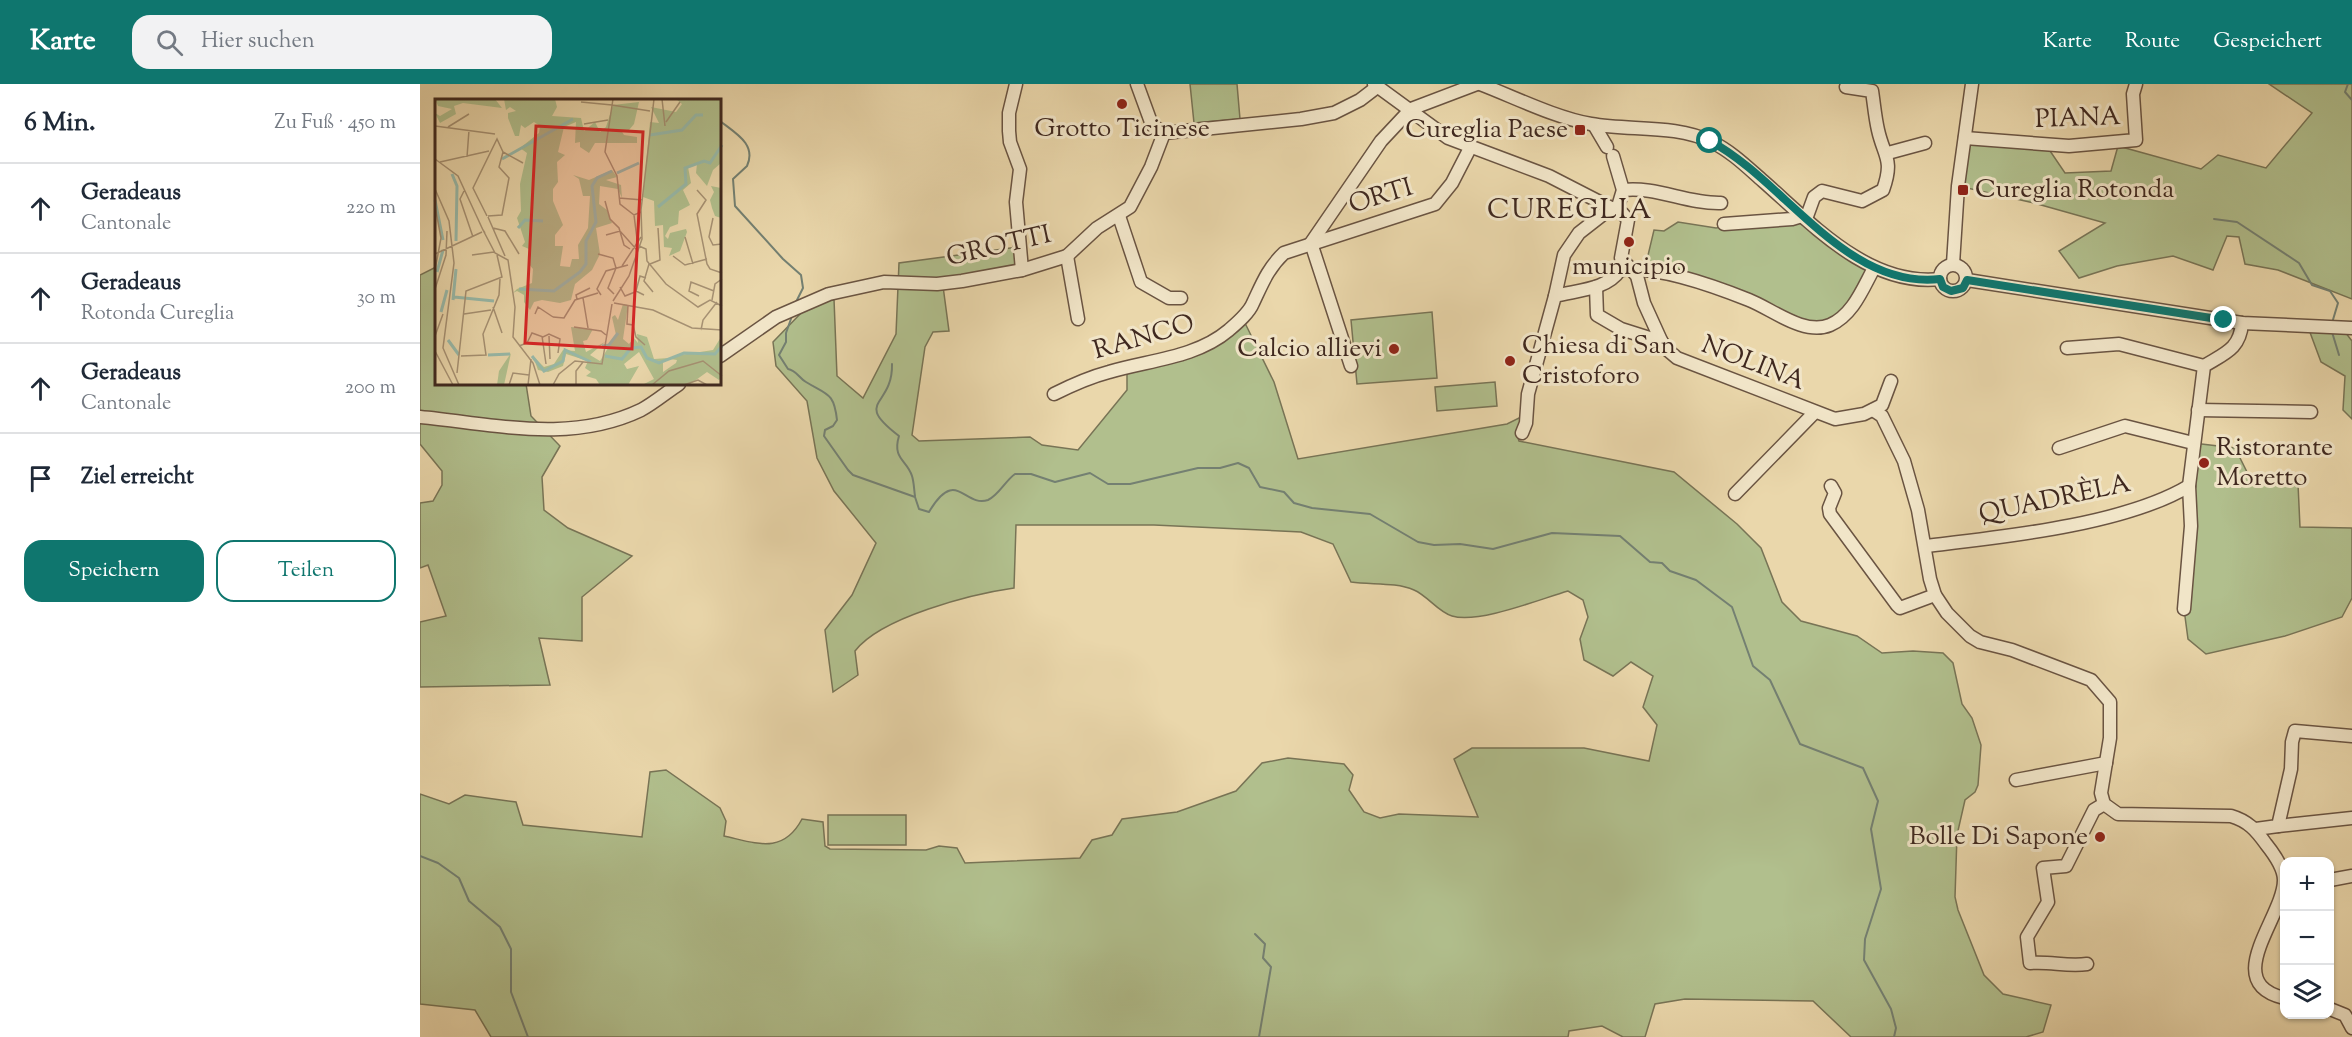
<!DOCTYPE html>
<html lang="de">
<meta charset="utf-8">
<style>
body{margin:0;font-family:"Sorts Mill Goudy",serif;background:#f2f2f3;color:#1f2937}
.controls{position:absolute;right:18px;bottom:18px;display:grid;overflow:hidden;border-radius:12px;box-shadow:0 2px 4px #0004}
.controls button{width:54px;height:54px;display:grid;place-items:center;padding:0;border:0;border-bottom:2px solid #e0e1e3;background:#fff;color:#1f2937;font:30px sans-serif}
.stop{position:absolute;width:18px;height:18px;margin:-14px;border:4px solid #0f766e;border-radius:50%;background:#fff}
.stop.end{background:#0f766e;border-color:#fff;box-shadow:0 2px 6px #0008}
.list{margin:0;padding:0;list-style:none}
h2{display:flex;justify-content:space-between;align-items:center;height:78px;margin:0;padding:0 24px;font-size:26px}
h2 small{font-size:20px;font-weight:400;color:#747a83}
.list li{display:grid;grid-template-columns:39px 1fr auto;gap:18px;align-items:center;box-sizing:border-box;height:90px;padding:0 24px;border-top:2px solid #e0e1e3}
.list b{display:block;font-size:22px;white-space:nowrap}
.list p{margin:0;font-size:20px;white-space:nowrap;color:#747a83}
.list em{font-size:20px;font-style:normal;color:#747a83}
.actions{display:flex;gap:12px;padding:18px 24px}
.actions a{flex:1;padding:14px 0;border:2px solid #0f766e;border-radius:18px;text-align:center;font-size:21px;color:#0f766e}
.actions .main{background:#0f766e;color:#fff}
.icon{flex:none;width:33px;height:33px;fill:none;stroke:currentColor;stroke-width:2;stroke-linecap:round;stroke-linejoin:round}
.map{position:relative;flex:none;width:1932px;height:953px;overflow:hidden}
header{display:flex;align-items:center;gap:36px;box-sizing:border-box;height:84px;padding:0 30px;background:#0f766e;color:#fff}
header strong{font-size:28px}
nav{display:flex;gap:33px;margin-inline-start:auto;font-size:21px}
.search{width:420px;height:54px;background:#f2f2f3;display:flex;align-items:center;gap:15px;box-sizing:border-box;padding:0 21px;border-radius:18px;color:#747a83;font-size:22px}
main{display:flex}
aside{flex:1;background:#fff}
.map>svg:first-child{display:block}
.green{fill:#b1bf8d;stroke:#787456;stroke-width:1.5}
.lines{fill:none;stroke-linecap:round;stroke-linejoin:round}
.stream{stroke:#748072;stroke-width:2}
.minor-casing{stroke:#6a5442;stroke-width:15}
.minor{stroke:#f1e5c8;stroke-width:12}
.route{stroke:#0f766e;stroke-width:8}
.poi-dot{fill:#8f2418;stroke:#f1e5c8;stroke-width:2}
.labels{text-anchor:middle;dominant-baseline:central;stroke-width:6;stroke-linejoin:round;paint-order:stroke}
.street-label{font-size:26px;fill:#3f281f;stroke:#f1e5c8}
.poi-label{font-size:26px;fill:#3f281f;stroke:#f1e5c8;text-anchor:end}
.quarter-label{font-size:28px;letter-spacing:1.5px;fill:#3f281f;stroke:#f1e5c8}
.inset-river{fill:none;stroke:#98baaa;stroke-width:3}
.inset-road{fill:none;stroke:#a69173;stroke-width:1.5}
.view{fill:#d62828;fill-opacity:0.15;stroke:#d62828;stroke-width:3}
.inset-edge{fill:none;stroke:#3f281f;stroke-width:3}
</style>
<header>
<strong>Karte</strong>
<div class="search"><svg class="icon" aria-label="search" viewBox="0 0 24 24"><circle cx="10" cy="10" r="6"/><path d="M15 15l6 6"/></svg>Hier suchen</div>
<nav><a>Karte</a><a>Route</a><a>Gespeichert</a></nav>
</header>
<main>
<aside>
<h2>6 Min.<small>Zu Fuß · 450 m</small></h2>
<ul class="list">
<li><svg class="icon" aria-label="ahead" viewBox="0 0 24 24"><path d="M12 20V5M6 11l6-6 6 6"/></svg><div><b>Geradeaus</b><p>Cantonale</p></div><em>220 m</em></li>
<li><svg class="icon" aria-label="ahead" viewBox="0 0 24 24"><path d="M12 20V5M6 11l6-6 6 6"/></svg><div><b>Geradeaus</b><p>Rotonda Cureglia</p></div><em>30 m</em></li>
<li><svg class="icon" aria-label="ahead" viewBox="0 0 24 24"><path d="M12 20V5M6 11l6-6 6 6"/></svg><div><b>Geradeaus</b><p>Cantonale</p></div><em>200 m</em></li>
<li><svg class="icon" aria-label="arrive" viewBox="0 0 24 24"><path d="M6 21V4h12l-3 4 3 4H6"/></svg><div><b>Ziel erreicht</b></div></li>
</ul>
<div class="actions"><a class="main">Speichern</a><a>Teilen</a></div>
</aside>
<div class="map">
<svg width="1932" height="953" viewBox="0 0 1932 953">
<rect width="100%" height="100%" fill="#ead7ab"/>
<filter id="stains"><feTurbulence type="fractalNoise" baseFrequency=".00333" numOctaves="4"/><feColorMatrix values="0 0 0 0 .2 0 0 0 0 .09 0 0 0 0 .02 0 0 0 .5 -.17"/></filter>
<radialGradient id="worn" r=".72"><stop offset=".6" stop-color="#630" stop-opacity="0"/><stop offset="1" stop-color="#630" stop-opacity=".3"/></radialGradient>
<!-- green -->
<g class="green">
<path d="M770 0H817L820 35 774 39Z"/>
<path d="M1849 0H1932V215L1858 186 1825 180 1819 153 1807 152 1793 186 1753 172 1697 182 1659 194 1639 167 1685 139 1614 119 1538 102 1545 54 1626 61 1645 89 1691 87 1698 62 1781 85 1798 71 1846 84 1892 29Z"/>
<path d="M1382 132 1454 184 1438 214 1405 243 1225 184 1234 146 1244 147 1258 138 1296 144Z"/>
<path d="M598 163 602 185 523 202 529 247 513 248 505 263 492 351 499 357 610 353 622 361 658 366 707 306V283L770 267 822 233 854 298 878 375 1087 340 1101 333 1104 340 1096 348 1099 357 1254 388 1317 440 1341 464 1362 518 1381 537 1437 552 1462 569 1493 567 1523 569 1533 579 1542 620 1552 634 1561 661 1558 701 1555 708 1545 716 1537 751 1535 813 1538 826 1564 891 1583 910 1631 921 1623 948 1606 953H1431L1393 917 1265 915 1235 920 1225 953H1203L1182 942 1149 947 1148 953H71L55 926 0 920V710L29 720 45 711 96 718 103 741 222 753 230 688 246 686 300 724 306 737 304 752C336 759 363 771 382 735L403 738 405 762 410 765 506 766 519 762 537 764 545 779 660 774 672 756 692 751 702 735 757 728 816 707 842 679 868 674 924 680 933 691 929 706 944 728 960 734 979 730 1058 733 1034 675 1052 664H1164L1229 677 1237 641 1223 623 1233 592 1211 578 1193 592 1164 576 1160 555 1168 533 1163 516 1148 507C1120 515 1059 540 1032 532 1018 528 1008 512 994 506 975 498 952 501 931 498L913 460 881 448 734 441H596L594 504C552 510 461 533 435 567L438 591 413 608 405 546 432 511 456 459 414 407 397 374 387 317 356 282 353 258 385 225 414 215 417 292 443 314 476 250 479 179Z"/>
<path d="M16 183V300H106L111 332 140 362 122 393 124 426 148 444 212 472 162 513V557L119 554 130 601 0 603V538L26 532 8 481 0 484V419L13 417 22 401V387L0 360V191Z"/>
<path d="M1012 228 1017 294 937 300 931 236Z"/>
<path d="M1888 243 1922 244 1932 257V335L1923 326 1925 292 1901 278Z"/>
<path d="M1075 298 1077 322 1017 327 1015 303Z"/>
<path d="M1773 359 1815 364 1833 400H1878L1880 443 1932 444V514L1922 533 1865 552 1786 570 1768 555 1764 525Z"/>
<rect x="408" y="731" width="78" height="30"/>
</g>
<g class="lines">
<!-- stream -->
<g class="stream">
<path d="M1928 0 1925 8 1932 16"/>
<path d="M300 37C315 49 337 60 327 82L313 95 315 122 363 175 381 191 383 204 376 218"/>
<path d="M1794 135 1817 138 1879 179 1892 201 1910 207 1918 219 1912 239"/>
<path d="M372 232 366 249V258L359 271 368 285C376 286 379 294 386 298 407 311 414 308 417 336L413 342 405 346 404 352 428 386 433 391 495 413 499 425 509 428C536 382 544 424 568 416 579 411 585 397 595 390H611L635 398 670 389 688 400H710L778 384H800L818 379 829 384 840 403 864 408 874 419 892 424 950 430 998 458 1014 461 1040 460 1073 465 1132 449 1200 452 1230 478 1242 479 1250 487 1276 496 1312 523 1333 582 1350 596 1380 660 1443 684 1458 717 1451 745 1461 805 1445 855 1444 876 1471 925 1476 944 1474 953"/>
<path d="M1912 248 1919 271"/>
<path d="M472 280C473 324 432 316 479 352 472 375 487 376 492 392 494 398 494 406 495 412"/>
<path d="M0 772 18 779 39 794 49 817 80 843 91 865V908L108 953"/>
<path d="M835 850 845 860 843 874 851 883 839 953"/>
</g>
<!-- minor casing -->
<g class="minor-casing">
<g id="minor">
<path d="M596 0 589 29V47L590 58 600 85 596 118 602 186"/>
<path d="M954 0 1028 54 1129 92 1203 130 1208 136 1201 174 1217 192 1224 219 1244 263 1257 274 1415 335 1444 330 1462 321 1471 297"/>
<path d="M1060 0C1094 13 1136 34 1171 40 1211 47 1255 40 1292 58 1312 68 1327 83 1343 97 1392 140 1449 203 1520 195"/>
<path d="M1174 41 1187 63"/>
<path d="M744 49 881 35 914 29 940 16 957 3"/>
<path d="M1545 54 1649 62 1716 56 1713 10 1716 0"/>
<path d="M1468 69 1505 59"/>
<path d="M1193 72 1203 106 1197 126"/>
<path d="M1203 106C1236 102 1267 120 1301 119"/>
<path d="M699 132 721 198 749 214H761"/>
<path d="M1386 135 1394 113 1402 107 1442 117 1463 106C1474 75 1464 73 1458 46 1455 33 1454 20 1452 7L1426 3"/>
<path d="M1304 140 1372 135 1382 132"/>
<path d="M647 172 658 235"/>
<path d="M1533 180 1538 102 1552 0"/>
<circle cx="1533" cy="194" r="13"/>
<path d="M1547 196 1822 239 1932 244"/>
<path d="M1176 203 1177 231 1201 245 1242 258"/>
<path d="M1135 212 1144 171 1159 149 1191 124"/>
<path d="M1647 264 1699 260 1784 282"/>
<path d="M300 272 356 233 409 210 464 198 517 200 542 197 602 186 647 172 677 144 710 123 731 83 744 49 732 41 717 0"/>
<path d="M931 282 891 159 961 57 991 25 1057 0"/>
<path d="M634 310C652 301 670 293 689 288 729 276 776 274 809 246 817 239 829 229 833 219 842 200 848 184 864 169L1015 120 1032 99 1050 64"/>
<path d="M1453 326 1462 332 1484 377 1498 426 1510 495 1515 511 1527 529 1550 552 1560 558 1592 566 1671 596 1690 618V654L1681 709 1684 720 1698 730 1811 732C1828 737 1836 746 1846 760 1854 770 1864 784 1864 796 1864 833 1799 898 1864 914"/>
<path d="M1778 326 1891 328"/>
<path d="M0 333C75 340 150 360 221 326 234 319 247 308 259 300"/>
<path d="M1102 349 1106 339 1108 310 1135 212C1157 206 1187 206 1200 186 1236 181 1294 202 1329 216 1352 225 1384 252 1410 241 1433 231 1443 204 1454 184"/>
<path d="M1639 364 1705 342 1773 359"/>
<path d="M1411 402 1415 409 1409 424 1410 430 1477 521 1480 524 1515 511"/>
<path d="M1315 410 1395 328"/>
<path d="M1506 462C1582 453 1704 441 1769 402"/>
<path d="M1764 525 1771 442 1769 402 1784 282C1805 269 1820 265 1822 239"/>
<path d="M1596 696 1686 679"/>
<path d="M1858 742 1932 734"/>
<path d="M1836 745 1858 742 1871 685 1872 658 1875 647 1932 652"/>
<path d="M1910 796 1932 792"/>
<path d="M1667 880C1647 883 1630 877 1610 879L1607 853 1628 818 1623 784 1646 782 1674 726 1684 720"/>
<path d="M1910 925 1925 931 1932 944"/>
</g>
</g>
<!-- minor -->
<use href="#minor" class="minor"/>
</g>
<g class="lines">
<!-- route -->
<path class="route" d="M1290 57C1364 96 1426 206 1520 195L1523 203 1531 207 1543 204 1547 196 1804 236"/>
</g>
<!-- markers -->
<g class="poi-dot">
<circle cx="702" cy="20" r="6"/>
<rect x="1154" y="40" width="12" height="12" rx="3"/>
<rect x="1537" y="100" width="12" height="12" rx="3"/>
<circle cx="1209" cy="158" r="6"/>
<circle cx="974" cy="265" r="6"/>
<circle cx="1090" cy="277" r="6"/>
<circle cx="1784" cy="379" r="6"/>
<circle cx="1680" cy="753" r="6"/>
</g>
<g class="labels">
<!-- street labels -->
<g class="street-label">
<text transform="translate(1658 35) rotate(-2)">PIANA</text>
<text transform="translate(961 113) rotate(-17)">ORTI</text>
<text transform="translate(579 163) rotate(-13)">GROTTI</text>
<text transform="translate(724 254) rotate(-16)">RANCO</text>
<text transform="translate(1333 280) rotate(21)">NOLINA</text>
<text transform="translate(1635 416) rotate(-12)">QUADRÈLA</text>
</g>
<!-- poi labels -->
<g class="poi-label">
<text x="702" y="45" text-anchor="middle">Grotto Ticinese</text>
<text x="1148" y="46">Cureglia Paese</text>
<text x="1555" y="106" text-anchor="start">Cureglia Rotonda</text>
<text x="1209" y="183" text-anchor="middle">municipio</text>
<text x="1102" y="262" text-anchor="start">Chiesa di San<tspan x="1102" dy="30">Cristoforo</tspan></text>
<text x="962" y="265">Calcio allievi</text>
<text x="1796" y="364" text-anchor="start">Ristorante<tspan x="1796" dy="30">Moretto</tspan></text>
<text x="1668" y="753">Bolle Di Sapone</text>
</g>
<!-- quarter labels -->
<g class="quarter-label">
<text x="1150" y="127">CUREGLIA</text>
</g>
</g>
<!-- overview -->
<g transform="translate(15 15)">
<rect width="286" height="286" fill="#ead7ab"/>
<path d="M0 0H60L67 9 28 4 19 7 21 15 5 24 0 14 5 17 17 10 3 7ZM69 0H120L122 8 117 17 146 19 149 32 160 23 165 33 171 28 178 6 204 3 199 25 194 31H186L189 36 202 38V44H160L154 54 145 48V43L140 44 141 23 129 28 123 53 130 56 122 63 123 83 118 90V102L128 126 120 136V147H128L125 167 135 168 137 160H144L143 146 153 129 155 97H148L144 80 138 76 154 81 177 71 182 78 171 81 186 86 187 99 183 90 165 87 164 105 172 111 177 124 161 129 165 155 157 171 140 185 136 201 125 204 107 201 99 203 95 211 89 203V196L82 192 78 194 82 190 97 184 98 170 93 164 94 150 87 147 90 143 82 119 86 112 85 85 92 54 85 49 104 34 105 27 99 23 90 29 86 26 84 37H80L73 19V14L81 12 75 8 71 11ZM241 0H286V64L278 71 272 87 261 74 262 65 253 68 256 84 248 91 255 106 244 112 243 125 235 128 230 137 233 140 235 134 251 130 252 133 245 152 234 157 237 149 229 148 228 126 220 127 219 102 208 98 215 23 224 24 216 8 241 13 247 5ZM276 87 286 89V119L280 117 277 109 275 101 279 93ZM188 205 193 206 188 240 194 245 199 239 203 244 202 235 212 238 219 260 234 259 228 263V273L241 264 242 261 235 260 239 257 278 251 286 238V279L284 281 272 273 254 286H207L219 280 204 253 189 265 192 270 204 267 193 286H165L161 280 151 277 156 273 150 269 153 262 131 255 128 267 113 273 103 271 98 257 109 268 119 265 128 251 140 252 136 228 158 230 152 241 148 242 151 253 170 243 155 256 165 262 181 236 177 218 180 216 183 221ZM76 254 69 286H62L64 272Z" fill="#b1bf8d"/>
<path class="inset-river" d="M215 36 247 31 261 16H268M67 60 138 20M182 74 204 64M17 75 22 87 21 142M0 101 8 141M223 108 251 85 250 69 269 62 275 64 287 46M83 129 90 121 108 122M2 173 8 151M84 190 119 192 145 173 151 165V142L161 123 157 87 162 79 177 72M19 198 59 202M18 201 21 170M6 213 12 191M13 241 24 256M167 247 174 246 183 234M53 256 75 255M97 257 109 272 128 262 130 251 156 263M170 257 187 260 196 249 206 248 212 259 224 264 249 254 280 255 287 247"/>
<path class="inset-road" d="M178 0 170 53 182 77 185 105 199 116 206 113M227 0 230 27M146 3 177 6M177 6 215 12M231 23 245 3M149 25 173 21M0 27 60 35M13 28 34 15M68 53 88 64M32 58 34 31M0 60 23 77 48 131M5 63 54 52M0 90 14 122 19 164 8 249 24 286M262 91 271 101 262 115 272 165 275 170 287 174M29 92 25 100 38 138M184 99 208 101M170 102 175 120 184 129 189 146 195 150M0 107 6 139 0 171M199 116 202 140M52 117 38 89 62 40 68 53 64 68 74 79 67 116 53 117M53 118 70 157M278 119 274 138 278 146 287 145M58 129 70 132 84 155M50 134 48 131 60 154 73 161 80 208 78 238 98 264 105 286M171 136 185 132 202 151M250 138 258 165M204 147 211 150 212 162 231 185 263 208 275 201 287 207M0 155 47 133M163 155 178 159 181 169 173 189 179 195M37 156 59 153M238 157 250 166 272 160M214 165 209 182 218 193M215 165 225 161 223 129M187 167 206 138M185 188 190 197 200 193M0 190 11 156 12 132M166 196 162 190 171 172 193 166M209 196 201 192 205 177 211 179M264 197 254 192 256 183 279 192M148 199 153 229M142 200 141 196 155 189M277 201 280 185 287 180M178 202 194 177 207 140 206 111 219 0M179 204 218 211 257 229 287 231M193 206 192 225 198 226 201 238 210 246M58 208 67 234M29 215 56 211M100 215 103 208 118 218M118 218 129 219 140 201 163 194M139 228 166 232 171 236M266 231 268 221 282 203M0 237 8 215M107 237 111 265M114 237 115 260M84 247 92 244 97 234 108 238 114 235 125 240 123 254M0 252 18 286M26 257 51 256 48 235 64 196 65 180M22 274 31 192 67 178 62 156M74 286 78 274 94 276M93 286 96 260M118 286 124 275 140 262 167 265 177 205M141 286V272L148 263M217 286 234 272 268 262 287 277M249 286 263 281 272 286"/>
<path class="view" d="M101 27 208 33 197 250 90 244Z"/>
<rect width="286" height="286" class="inset-edge"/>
</g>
<rect width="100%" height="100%" filter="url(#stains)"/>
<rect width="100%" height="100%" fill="url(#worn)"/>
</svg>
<div class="controls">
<button>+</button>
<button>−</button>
<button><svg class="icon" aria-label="layers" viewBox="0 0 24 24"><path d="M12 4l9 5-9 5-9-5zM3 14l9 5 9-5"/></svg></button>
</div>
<div class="stop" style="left:1290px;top:57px"></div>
<div class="stop end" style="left:1804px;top:236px"></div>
</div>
</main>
